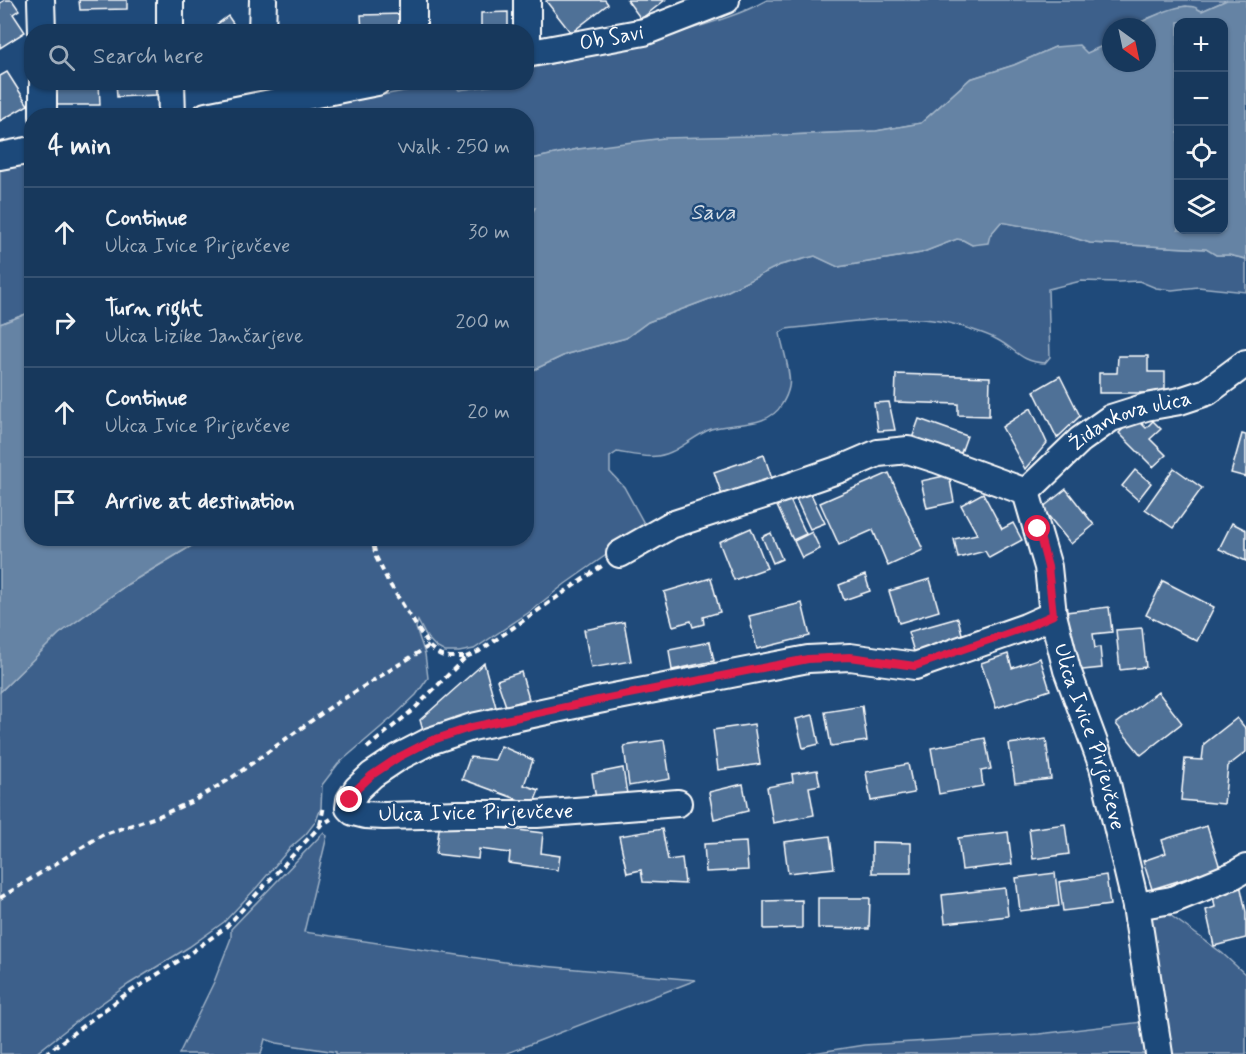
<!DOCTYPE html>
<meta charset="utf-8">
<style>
body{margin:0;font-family:Mynerve,sans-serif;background:#203f62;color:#f1f3f6}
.controls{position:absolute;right:18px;top:18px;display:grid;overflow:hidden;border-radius:12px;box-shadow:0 2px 4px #0004}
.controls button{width:54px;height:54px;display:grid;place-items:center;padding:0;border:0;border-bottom:2px solid #365272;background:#17385c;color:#f1f3f6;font:30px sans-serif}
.compass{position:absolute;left:1102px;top:18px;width:54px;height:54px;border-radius:50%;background:#17385c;box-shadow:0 2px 4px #0004;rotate:147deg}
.stop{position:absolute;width:18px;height:18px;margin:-14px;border:4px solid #e11d48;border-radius:50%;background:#fff}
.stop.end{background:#e11d48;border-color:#fff;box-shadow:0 2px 6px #0008}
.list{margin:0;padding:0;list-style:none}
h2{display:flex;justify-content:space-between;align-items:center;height:78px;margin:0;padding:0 24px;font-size:26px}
h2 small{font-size:20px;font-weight:400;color:#9eacbb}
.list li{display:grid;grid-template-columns:39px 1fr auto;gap:18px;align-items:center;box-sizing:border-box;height:90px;padding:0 24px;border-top:2px solid #365272}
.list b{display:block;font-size:22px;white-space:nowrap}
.list p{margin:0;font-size:20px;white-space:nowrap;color:#9eacbb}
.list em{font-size:20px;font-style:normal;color:#9eacbb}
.icon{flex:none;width:33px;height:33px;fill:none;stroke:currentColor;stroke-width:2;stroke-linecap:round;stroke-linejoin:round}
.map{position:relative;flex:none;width:1246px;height:1054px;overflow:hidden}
.search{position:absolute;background:#17385c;box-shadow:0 2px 4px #0004;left:24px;top:24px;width:510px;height:66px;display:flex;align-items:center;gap:15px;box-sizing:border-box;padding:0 21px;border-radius:24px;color:#9eacbb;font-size:22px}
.panel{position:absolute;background:#17385c;box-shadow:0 2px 4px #0004;left:24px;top:108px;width:510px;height:438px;border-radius:24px}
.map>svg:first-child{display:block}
.green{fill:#3c618b;stroke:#9eb0c5;stroke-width:1.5}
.water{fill:#6583a4;stroke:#a3b5c8;stroke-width:1.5;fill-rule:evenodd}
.building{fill:#507197;stroke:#fff;stroke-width:1.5}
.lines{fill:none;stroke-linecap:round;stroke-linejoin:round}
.minor-casing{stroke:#fff;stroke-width:30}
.path{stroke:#fff;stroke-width:4;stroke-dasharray:6 4.5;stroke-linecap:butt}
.minor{stroke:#1f4a7a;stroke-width:26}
.route{stroke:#e11d48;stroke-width:8}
.labels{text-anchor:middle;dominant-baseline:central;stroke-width:5;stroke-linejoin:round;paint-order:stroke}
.street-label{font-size:21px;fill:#fff;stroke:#1f4a7a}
.water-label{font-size:22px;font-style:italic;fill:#d8e0e8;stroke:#1f4a7a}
</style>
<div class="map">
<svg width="1246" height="1054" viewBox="0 0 1246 1054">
<rect width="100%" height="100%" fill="#1f4a7a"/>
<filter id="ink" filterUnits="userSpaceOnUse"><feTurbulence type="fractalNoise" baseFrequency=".0167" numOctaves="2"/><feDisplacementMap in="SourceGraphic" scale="12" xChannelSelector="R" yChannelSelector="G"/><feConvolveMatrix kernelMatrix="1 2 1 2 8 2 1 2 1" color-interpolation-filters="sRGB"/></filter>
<g filter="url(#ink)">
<!-- green -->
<g class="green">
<path d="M767 0H1227L1202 11 1186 6 1177 8 1149 18 1133 27H1111V42L1087 54 1055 47 1014 65 970 79 921 123 876 131 788 135 578 149 527 160 526 116H272L446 83H453L459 90 495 85 496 83 526 82 527 69C580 58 632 46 684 31 711 23 742 14 767 0Z"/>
<path d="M31 164V312L0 324V170Z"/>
<path d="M1001 222 1055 232 1090 243 1207 249 1216 255H1229L1246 259V292L1198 287 1172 290 1156 288 1139 281 1118 282 1081 281 1048 289 1050 357 1045 363C1020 362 1016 349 996 339 989 335 979 332 970 329 960 326 949 322 939 321 889 314 836 324 786 329L780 333C782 347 792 374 789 387 788 392 785 399 782 404 769 428 734 422 711 429 693 436 678 453 658 456 644 458 630 454 617 452L610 457V472L624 487 646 527 565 584 528 613 474 649 459 652H445L436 647 426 636 418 621 416 628 425 654 428 678 416 695 394 716 338 764 322 785 321 808 316 821 306 834 290 848 258 886 224 922 189 947 129 984 81 1018 35 1054H0V692L59 634 128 584 203 539 526 538 527 373 567 354 626 338 648 322 720 295 780 265 815 256 839 267 921 253 957 239 963 240 972 245 990 235Z"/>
<path d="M323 833 327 836 304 932 511 963 696 980 505 1054H336V1052L277 1043 265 1039 261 1054H179L214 982 231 938V929Z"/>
<path d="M1159 907 1222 953 1246 975V1054H1169L1149 923 1152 911Z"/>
<path d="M1151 1021 1155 1054H807L864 1045 1039 1034Z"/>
</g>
<!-- water -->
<g class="water">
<path d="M1227 0H1246V259L1229 255H1216L1206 249 1090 243 1055 232 1001 222 990 235 988 243 972 245 963 240 957 239 921 253 838 267 815 256 780 265 720 295 648 322 626 338 567 354 527 373 526 223 535 208 527 209V160L578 149 664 138 788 135 876 131 921 123 970 79 1014 65 1055 47 1079 45 1087 53 1111 42V63H1147V27H1133L1135 25C1149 18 1178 3 1194 7 1195 7 1201 11 1202 11ZM1178 22H1224V230H1178Z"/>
<path d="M31 312 32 538 203 539 128 584 59 634 0 692V324Z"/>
</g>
<!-- building -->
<g class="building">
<path d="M5 0H12L19 10 13 14 25 32 0 48V3Z"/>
<path d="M79 0H127V9L80 10Z"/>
<path d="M548 0H605L608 4 571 33 546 1Z"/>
<path d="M627 0H665L641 19Z"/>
<path d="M508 12V29H502V32H481V13Z"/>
<path d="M403 14V32H362L361 15Z"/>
<path d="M228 16 239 32H207Z"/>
<path d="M7 72 28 105 0 121V76Z"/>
<path d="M55 82H99L100 105H55Z"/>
<path d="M116 82H155L156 95 117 97Z"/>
<path d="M1118 356H1148V372H1165V393H1099V373H1117Z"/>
<path d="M896 374 990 377 989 416 958 415V404L895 402Z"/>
<path d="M1060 376 1080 416 1057 438 1034 391Z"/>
<path d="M889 402 895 430 878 431 874 403Z"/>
<path d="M1031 408 1047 443 1025 469 1002 427Z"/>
<path d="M1135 417 1146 428 1153 421 1161 429 1150 439 1166 455 1153 467 1119 433Z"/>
<path d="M919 419 967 436 958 461 910 444Z"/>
<path d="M1242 434 1246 435V477L1231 473Z"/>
<path d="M764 455 774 485 724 501 714 472Z"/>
<path d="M1174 468 1202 488 1173 528 1145 509Z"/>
<path d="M1135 470 1151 483 1138 500 1122 486Z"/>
<path d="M889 473 923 550 888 566 873 530 839 545 820 503Z"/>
<path d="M949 475 954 502 927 508 921 481Z"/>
<path d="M1066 489 1094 525 1071 544 1042 508Z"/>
<path d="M810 492 825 523 810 529 796 499Z"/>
<path d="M983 493 1002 529 1013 523 1022 540 989 558 985 551 958 558 954 539 977 534 961 505Z"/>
<path d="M790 500 806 534 793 540 777 506Z"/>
<path d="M1232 523 1246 530V561L1219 549Z"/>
<path d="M751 528 767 568 734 580 719 542Z"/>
<path d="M812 532 820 549 802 558 794 541Z"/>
<path d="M771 533 782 559 773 563 762 537Z"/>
<path d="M865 575 870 591 844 600 839 585Z"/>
<path d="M711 578 720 612 703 617 704 624 693 627 691 621 673 626 664 592Z"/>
<path d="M930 579 939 611 899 623 889 591Z"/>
<path d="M1163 581 1214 607 1197 641 1146 615Z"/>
<path d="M802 603 810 636 757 649 749 616Z"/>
<path d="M1109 607 1112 632 1093 634 1095 648 1100 647 1102 668 1073 671 1066 612Z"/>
<path d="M958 618 963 638 914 652 908 632Z"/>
<path d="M624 622 631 661 591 668 584 630Z"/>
<path d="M1142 628 1146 667 1120 670 1116 630Z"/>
<path d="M710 642 714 661 672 670 669 650Z"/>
<path d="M1008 654 1012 668 1040 658 1050 690 996 708 981 663Z"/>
<path d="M484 663 496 707 482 711 484 717 424 734 420 720Z"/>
<path d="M521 672 529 699 506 706 497 680Z"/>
<path d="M1158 692 1182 723 1141 755 1116 724Z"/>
<path d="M862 706 867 741 831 746 825 712Z"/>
<path d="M813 715 819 744 803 748 796 719Z"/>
<path d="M1237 718 1246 729V752L1228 766 1224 804 1181 800 1185 759 1202 760 1204 744Z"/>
<path d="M754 724 760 764 718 770 713 730Z"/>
<path d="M985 738 991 769 981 771 983 786 939 794 931 748Z"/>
<path d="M1046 739 1051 779 1015 783 1009 744Z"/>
<path d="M664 740 670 779 629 786 624 746Z"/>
<path d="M501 746 533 760 524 785 539 790 533 805 462 779 470 757 495 760Z"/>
<path d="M908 764 914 793 871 801 866 772Z"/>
<path d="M623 768 627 794 596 799 592 774Z"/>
<path d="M817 770 820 785 809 787 814 815 773 823 767 787 793 782 792 774Z"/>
<path d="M743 784 748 811 714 819 709 792Z"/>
<path d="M440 821 543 833 541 853 560 856 558 870 509 863 510 853 479 849 478 859 436 854Z"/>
<path d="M1065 824 1069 854 1033 859 1029 829Z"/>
<path d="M1207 826 1220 868 1152 889 1143 861 1166 853 1162 840Z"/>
<path d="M662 829 668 860 682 858 685 884 643 882 641 870 627 873 619 836Z"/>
<path d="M1008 832 1012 864 962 870 958 838Z"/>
<path d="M830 836 834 868 788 873 784 842Z"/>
<path d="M746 842 748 870 706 872 704 844Z"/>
<path d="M872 842 911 843V873H872Z"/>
<path d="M1055 873 1059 906 1020 911 1016 878Z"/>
<path d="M1106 875 1110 905 1063 911 1059 882Z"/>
<path d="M1240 884 1246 912V938L1214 946 1206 910 1215 907 1212 890Z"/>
<path d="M1005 888 1008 916 945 923 942 895Z"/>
<path d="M818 898H870L869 929 818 928Z"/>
<path d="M802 900V928L764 929V901Z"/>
</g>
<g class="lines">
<!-- minor casing -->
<g class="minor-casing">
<g id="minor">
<path d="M41 0 42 32"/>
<path d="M170 0V32"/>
<path d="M413 0V32"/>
<path d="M262 32 263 0"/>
<path id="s1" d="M526 54 644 32 726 0"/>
<path d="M527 54V0"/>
<path d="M43 82V116"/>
<path d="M171 82 172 116"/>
<path d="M206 116 377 82"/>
<path d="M0 156 32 150"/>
<path id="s2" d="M1026 492 1080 440 1111 418 1146 407 1180 401 1207 392 1246 363"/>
<path id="s3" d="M620 554 671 525 788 487 843 468 878 453 908 450 936 459 1026 492 1048 567 1053 615 1067 670 1103 767 1136 906 1159 1054"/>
<path d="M678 803 537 814H460L384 816 365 815 353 812 349 808 350 800 357 789 372 775 399 757 430 741 472 727 598 700 808 659 850 657 915 666 1026 627 1053 615"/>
<path d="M1136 906 1172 900 1234 875 1246 868"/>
</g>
</g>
<!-- path -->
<g class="path">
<path d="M466 657 478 652 602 566"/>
<path d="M367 748 414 709 466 657C448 657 442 659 429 646L389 583 376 557 372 538"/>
<path d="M320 825 324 806"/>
<path d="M0 898 102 835 159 816 193 801 230 779 332 706 429 646"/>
<path d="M45 1054 122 997 186 956 225 928 320 826 331 819"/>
</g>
<!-- minor -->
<use href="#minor" class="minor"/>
</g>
</g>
<g class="lines" filter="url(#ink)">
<!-- route -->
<path class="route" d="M350 800 357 789 372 775 399 757 430 741 472 727 598 700 808 659 850 657 915 666 1026 627 1053 615 1048 567 1038 529"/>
</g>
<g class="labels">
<!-- street labels -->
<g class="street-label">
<text stroke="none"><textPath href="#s1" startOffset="87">Ob Savi</textPath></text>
<text stroke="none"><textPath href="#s2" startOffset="130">Židankova ulica</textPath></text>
<text stroke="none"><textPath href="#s3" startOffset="687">Ulica Ivice Pirjevčeve</textPath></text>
<text transform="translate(476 813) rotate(-1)">Ulica Ivice Pirjevčeve</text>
</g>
<!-- water labels -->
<g class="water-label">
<text x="713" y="213">Sava</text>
</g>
</g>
</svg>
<div class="controls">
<button>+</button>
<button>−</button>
<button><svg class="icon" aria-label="locate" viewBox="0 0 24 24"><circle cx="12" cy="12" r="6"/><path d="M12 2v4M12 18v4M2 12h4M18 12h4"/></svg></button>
<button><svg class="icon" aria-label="layers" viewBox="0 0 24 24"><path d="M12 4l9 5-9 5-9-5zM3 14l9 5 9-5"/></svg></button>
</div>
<svg class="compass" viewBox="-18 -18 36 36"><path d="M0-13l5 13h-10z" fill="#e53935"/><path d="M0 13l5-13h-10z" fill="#9eacbb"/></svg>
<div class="stop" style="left:1038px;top:529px"></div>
<div class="stop end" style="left:350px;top:800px"></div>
<div class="search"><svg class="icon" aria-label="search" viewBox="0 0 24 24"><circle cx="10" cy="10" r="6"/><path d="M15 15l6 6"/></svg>Search here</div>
<section class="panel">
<h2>4 min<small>Walk · 250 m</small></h2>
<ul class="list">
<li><svg class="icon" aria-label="ahead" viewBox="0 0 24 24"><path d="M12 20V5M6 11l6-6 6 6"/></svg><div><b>Continue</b><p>Ulica Ivice Pirjevčeve</p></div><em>30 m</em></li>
<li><svg class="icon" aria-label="right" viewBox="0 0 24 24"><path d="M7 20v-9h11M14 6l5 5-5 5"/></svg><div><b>Turn right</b><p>Ulica Lizike Jančarjeve</p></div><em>200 m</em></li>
<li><svg class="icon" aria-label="ahead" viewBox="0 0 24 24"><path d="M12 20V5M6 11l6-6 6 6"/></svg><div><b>Continue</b><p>Ulica Ivice Pirjevčeve</p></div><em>20 m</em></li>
<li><svg class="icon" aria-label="arrive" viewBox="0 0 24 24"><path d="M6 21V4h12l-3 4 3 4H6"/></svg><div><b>Arrive at destination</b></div></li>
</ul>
</section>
</div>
